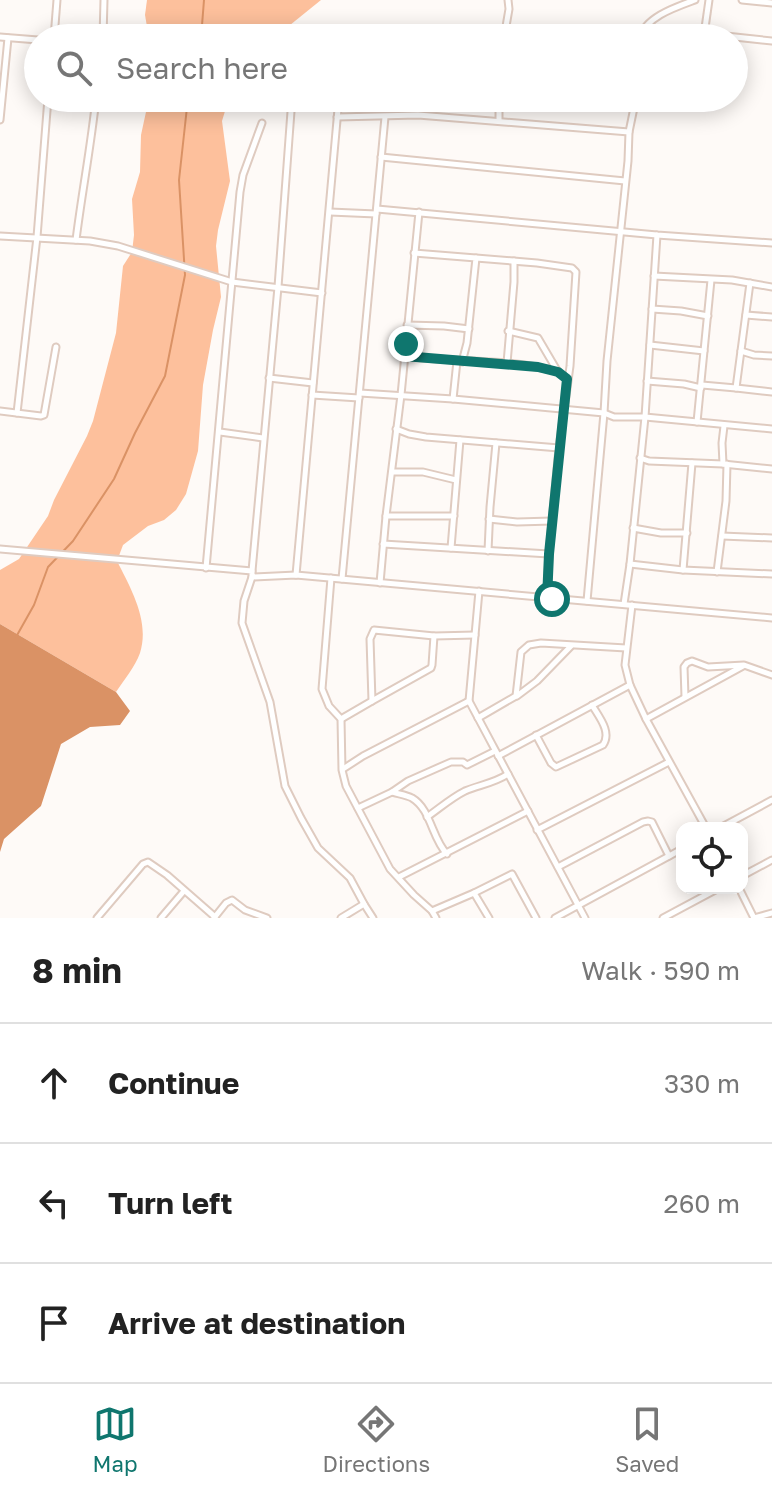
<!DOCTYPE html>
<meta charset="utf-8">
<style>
body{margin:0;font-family:"Golos Text",sans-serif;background:#f6f6f6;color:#222}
.controls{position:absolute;right:24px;bottom:24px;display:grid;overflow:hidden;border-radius:16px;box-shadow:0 4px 20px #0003}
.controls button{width:72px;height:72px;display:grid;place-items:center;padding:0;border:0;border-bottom:2px solid #e0e0e0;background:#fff;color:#222;font:40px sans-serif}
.stop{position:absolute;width:24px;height:24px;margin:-18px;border:6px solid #0f766e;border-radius:50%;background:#fff}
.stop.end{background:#0f766e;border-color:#fff;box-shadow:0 2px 8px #0008}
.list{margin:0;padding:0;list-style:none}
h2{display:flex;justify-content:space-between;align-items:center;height:104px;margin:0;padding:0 32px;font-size:34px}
h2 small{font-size:26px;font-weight:400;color:#767676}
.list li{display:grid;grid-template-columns:52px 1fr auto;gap:24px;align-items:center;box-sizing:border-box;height:120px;padding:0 32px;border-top:2px solid #e0e0e0}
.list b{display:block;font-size:30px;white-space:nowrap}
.list em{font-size:26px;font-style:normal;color:#767676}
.icon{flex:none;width:44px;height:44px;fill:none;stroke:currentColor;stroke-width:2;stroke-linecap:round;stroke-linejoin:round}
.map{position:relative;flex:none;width:772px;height:918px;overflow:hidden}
.search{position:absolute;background:#fff;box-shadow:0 4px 20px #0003;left:24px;right:24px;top:24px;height:88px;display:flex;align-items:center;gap:20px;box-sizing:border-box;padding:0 28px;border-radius:44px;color:#767676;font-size:30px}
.sheet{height:464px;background:#fff}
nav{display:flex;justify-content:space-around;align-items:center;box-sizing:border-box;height:112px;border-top:2px solid #e0e0e0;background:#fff;font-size:22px;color:#767676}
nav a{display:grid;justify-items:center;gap:4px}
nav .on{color:#0f766e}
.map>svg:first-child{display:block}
.green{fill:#fdc09c}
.water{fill:#da9265}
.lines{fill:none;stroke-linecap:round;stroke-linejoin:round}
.stream{stroke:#da9265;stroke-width:2}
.street-casing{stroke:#dfcbc0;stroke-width:9}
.street{stroke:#fff;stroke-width:5}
.route{stroke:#0f766e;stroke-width:10}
</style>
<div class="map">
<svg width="772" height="918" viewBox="0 0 772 918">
<rect width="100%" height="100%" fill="#fefaf7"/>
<!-- green -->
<g class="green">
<path d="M147 0H321L274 38H149L145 15Z"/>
<path d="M149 98H229L222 121 230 181 218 230 216 246 221 297 213 330 203 385 198 451 186 494 176 510 164 520 148 526 123 545 117 561C131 589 150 621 140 653 135 667 124 680 116 692L0 624V570L19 559 48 516 54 500 87 436 93 421 116 333 123 266 132 252 134 235 132 199 140 172 141 135Z"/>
</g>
<!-- water -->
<path class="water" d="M0 624 116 692 130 711 120 725 90 727 61 744 41 806 4 839 0 852Z"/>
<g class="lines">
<!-- stream -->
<g class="stream">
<path d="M201 38 204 0"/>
<path d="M16 637 34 605 48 567 73 541 114 479 135 433 165 376 185 275 179 180 188 98"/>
</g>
<!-- street casing -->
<g class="street-casing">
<g id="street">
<path d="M709 0 705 28 707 34 772 41"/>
<path d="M742 0 772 3"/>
<path d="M0 37 38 40"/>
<path d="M54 38 57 0"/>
<path d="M103 38 104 0"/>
<path d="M504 38 509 9 508 0"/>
<path d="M640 38C645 17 676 7 695 0"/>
<path d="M499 98V120"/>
<path d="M337 117 418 115 629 132"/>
<path d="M0 120 8 38"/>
<path d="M381 157 625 181"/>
<path d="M377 209 657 235 772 243"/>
<path d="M330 212 376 214"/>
<path d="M0 236 90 241 118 246 232 282 322 293"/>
<path d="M76 240C82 192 91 146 96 98"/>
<path d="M414 253 476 258 467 343 462 362"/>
<path d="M476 258 537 263 572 268 576 272 570 366 559 448 549 554 547 599"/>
<path d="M654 276 732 280 772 287"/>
<path d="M652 309 681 311 708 316"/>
<path d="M746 315 772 317"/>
<path d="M407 325 444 326 469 329"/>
<path d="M508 331 538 338 558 372 567 379"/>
<path d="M650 345 704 351"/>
<path d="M741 351 754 355 772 356"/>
<path d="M405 356C455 363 509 358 558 372"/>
<path d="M507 363 514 282V261"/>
<path d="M269 378 313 383"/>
<path d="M647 381 684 384 701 388"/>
<path d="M702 385 736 388 750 283"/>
<path d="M736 388 772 392"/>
<path d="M360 393 453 399 604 413 614 417H645L772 429"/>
<path d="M312 395 359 398"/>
<path d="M453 399 457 361"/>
<path d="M0 411 41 416 44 415 56 347"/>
<path d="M17 413 37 237 48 98"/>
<path d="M697 422 711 280"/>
<path d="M396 429 409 434 426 437 559 448"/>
<path d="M220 432 263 438"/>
<path d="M640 458 649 461 723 464 772 469"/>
<path d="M723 464 722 443 724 426"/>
<path d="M392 472H423L456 480"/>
<path d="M386 516H454"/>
<path d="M489 519 517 522 552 521"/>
<path d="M633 528 661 533H687"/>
<path d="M722 536 772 538"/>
<path d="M383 544 549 554"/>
<path d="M451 548 460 440"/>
<path d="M0 549 252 571V577L296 575 772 618"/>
<path d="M488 551 490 507 496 443"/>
<path d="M630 564 683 570 772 574"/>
<path d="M206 568 240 192 243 175 262 123"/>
<path d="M683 570 692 463"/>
<path d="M252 571 278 287 292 98"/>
<path d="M717 572 726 501 727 464"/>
<path d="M296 575 339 98"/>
<path d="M252 577 244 601 242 623 270 702 285 786 301 818 318 848 350 878 364 904 373 918"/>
<path d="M331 578 322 689 329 706 341 719 342 770 346 786 390 869 414 895 432 911 436 918"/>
<path d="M342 579 385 117"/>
<path d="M380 583 386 516 401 395 419 212"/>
<path d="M479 591 469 701 585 918"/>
<path d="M587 601 604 413 607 361 628 161 629 132 636 98"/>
<path d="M624 604 630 564 645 417 657 235"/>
<path d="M632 605 625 665 630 685 646 719 706 828"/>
<path d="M517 696 537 681 571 646"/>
<path d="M685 697 684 667 687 663 692 661 708 667 744 665 772 675"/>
<path d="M372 701 431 668 432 665 434 636"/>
<path d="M478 718 516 696 521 652 529 645 541 643 626 648"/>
<path d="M341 719 372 701 370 639 374 630 434 636 475 635"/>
<path d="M646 719 743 666"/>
<path d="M536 735 551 763 556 767 603 745C612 732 599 717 592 705"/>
<path d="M498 756 630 685"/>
<path d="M343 769 363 756 469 701"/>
<path d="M392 792C398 794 406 795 412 798 431 809 432 839 447 854"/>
<path d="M358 808 392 792 408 781 451 762H463L467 765 495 751"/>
<path d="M427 817C440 808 451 798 465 791 479 785 495 783 508 774"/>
<path d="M720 828 772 800"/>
<path d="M537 830 669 762"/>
<path d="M558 867 643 822 648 821 652 822 669 856"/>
<path d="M742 876 772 860"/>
<path d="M399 877 528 811"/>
<path d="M739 888 754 918"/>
<path d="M432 911 474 893"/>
<path d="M97 918 143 864 148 862 167 875 215 917"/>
<path d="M161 918 184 891"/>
<path d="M214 918 226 903 232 900 245 910 267 918"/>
<path d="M341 918 364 904"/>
<path d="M489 918 474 893 512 874 536 918"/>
<path d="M555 918 682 849"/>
<path d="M663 918 719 888"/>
<path d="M754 918 772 913"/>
</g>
</g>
<!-- street -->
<use href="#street" class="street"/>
</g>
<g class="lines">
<!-- route -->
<path class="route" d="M406 344 404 356 538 367 558 372 567 379 549 554 547 599H552"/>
</g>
</svg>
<div class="controls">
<button><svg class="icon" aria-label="locate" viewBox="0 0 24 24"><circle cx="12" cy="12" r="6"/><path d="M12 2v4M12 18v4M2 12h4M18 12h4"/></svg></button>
</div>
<div class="stop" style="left:552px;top:599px"></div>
<div class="stop end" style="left:406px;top:344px"></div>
<div class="search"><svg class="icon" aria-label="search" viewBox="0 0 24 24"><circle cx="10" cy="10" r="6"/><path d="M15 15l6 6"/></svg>Search here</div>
</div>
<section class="sheet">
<h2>8 min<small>Walk · 590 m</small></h2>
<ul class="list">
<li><svg class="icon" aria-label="ahead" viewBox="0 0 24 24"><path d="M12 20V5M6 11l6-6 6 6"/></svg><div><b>Continue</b></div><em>330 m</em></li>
<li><svg class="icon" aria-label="left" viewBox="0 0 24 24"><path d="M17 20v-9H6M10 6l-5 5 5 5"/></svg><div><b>Turn left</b></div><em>260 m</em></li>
<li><svg class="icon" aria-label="arrive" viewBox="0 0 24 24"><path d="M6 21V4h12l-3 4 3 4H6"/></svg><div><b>Arrive at destination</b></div></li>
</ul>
</section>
<nav>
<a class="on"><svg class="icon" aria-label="map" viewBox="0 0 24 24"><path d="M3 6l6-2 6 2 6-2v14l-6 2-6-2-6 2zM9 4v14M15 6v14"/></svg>Map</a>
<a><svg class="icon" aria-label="directions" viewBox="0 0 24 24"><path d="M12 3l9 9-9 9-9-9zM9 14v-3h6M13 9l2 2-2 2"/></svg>Directions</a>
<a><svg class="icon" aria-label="saved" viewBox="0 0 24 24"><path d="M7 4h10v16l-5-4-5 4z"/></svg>Saved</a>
</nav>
